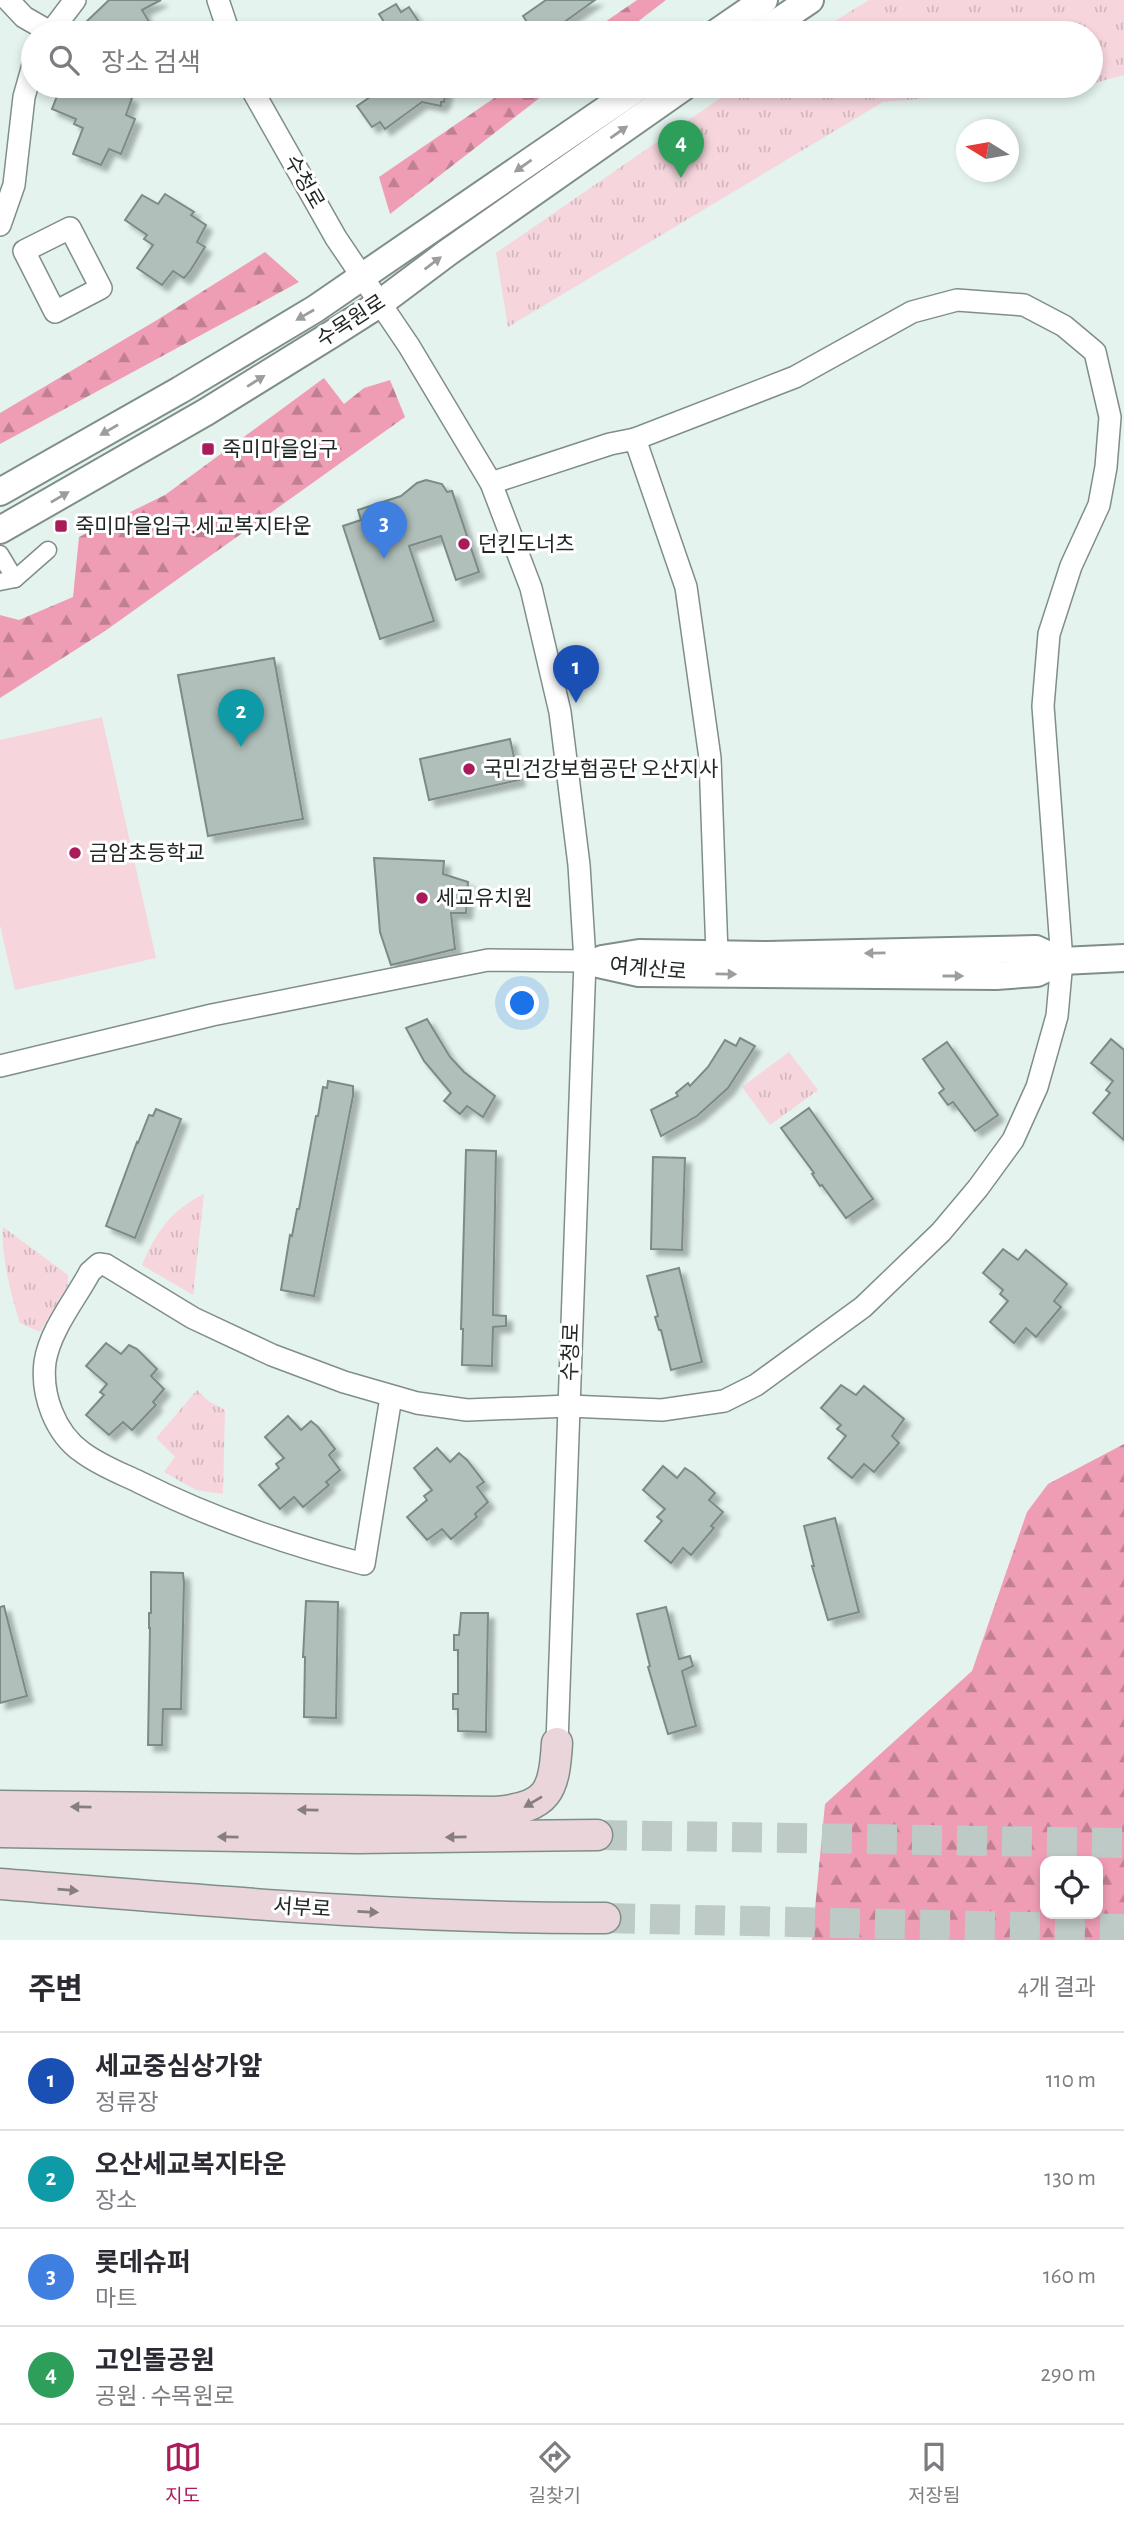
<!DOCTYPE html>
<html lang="ko">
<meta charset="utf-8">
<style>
body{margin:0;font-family:"Alegreya Sans","Noto Sans KR",sans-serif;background:#f7f7f7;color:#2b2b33}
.controls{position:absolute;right:21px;bottom:21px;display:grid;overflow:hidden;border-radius:14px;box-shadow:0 4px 10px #0003}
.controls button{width:63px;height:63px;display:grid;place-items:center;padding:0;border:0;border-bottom:2px solid #e1e1e2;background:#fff;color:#2b2b33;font:35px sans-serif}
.compass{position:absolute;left:956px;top:119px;width:63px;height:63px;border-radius:50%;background:#fff;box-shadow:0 4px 10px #0003;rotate:281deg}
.you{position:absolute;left:523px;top:1004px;width:24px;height:24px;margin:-18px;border:5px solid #fff;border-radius:50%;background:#1a73e8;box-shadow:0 0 0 10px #1a73e833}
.badge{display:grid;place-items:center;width:46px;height:46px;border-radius:50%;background:#a91b59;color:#fff;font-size:23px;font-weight:700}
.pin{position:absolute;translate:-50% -58px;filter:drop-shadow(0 2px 4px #0008)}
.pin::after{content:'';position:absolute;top:37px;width:24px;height:21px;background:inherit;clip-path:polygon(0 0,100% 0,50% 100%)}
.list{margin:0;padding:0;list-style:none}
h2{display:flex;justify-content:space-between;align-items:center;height:91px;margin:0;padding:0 28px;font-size:30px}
h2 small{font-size:23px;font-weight:400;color:#7c7c81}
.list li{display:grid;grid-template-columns:46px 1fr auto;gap:21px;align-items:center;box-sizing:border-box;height:98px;padding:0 28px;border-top:2px solid #e1e1e2}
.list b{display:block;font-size:26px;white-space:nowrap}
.list p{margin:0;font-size:23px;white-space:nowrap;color:#7c7c81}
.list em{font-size:23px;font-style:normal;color:#7c7c81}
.icon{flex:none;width:38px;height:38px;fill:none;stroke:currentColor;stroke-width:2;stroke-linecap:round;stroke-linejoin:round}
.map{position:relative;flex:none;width:1124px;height:1940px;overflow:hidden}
.search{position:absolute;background:#fff;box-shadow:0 4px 10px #0003;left:21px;right:21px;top:21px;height:77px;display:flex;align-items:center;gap:18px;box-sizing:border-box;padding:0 24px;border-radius:38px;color:#7c7c81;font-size:26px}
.sheet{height:483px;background:#fff}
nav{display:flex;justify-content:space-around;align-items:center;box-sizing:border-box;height:98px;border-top:2px solid #e1e1e2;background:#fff;font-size:19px;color:#7c7c81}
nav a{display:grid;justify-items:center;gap:4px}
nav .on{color:#a91b59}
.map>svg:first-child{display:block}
.forest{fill:url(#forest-firs);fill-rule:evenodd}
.park{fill:url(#park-tufts)}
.garden{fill:#f6d5dd}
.building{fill:#b0bfba;stroke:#7d8b86;stroke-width:2;filter:url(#shadow)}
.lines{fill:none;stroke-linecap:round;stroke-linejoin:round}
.secondary-tunnel{stroke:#bdcac6;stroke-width:30;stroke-dasharray:30 15;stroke-linecap:butt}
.pedestrian-casing{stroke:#808e89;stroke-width:19}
.minor-casing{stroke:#808e89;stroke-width:24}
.tertiary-casing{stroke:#808e89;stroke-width:30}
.secondary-casing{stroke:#808e89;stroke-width:33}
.pedestrian{stroke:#fff;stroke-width:16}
.minor{stroke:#fff;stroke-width:21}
.tertiary{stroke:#fff;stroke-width:26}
.secondary{stroke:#ead5db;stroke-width:30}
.oneway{fill:#9b9e9d}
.oneway2{fill:#867e80}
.poi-dot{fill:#a91b59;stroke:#fff;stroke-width:2.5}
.labels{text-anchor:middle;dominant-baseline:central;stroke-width:6;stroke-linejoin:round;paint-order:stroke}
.street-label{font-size:21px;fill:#212725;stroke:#fff}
.poi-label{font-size:21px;fill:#212725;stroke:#fff;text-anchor:start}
</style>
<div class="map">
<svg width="1124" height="1940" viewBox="0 0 1124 1940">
<defs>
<pattern id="forest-firs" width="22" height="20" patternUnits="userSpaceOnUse" patternTransform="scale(1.75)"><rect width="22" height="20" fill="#ef9db4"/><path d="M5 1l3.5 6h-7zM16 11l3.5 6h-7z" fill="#c18092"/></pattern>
<pattern id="park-tufts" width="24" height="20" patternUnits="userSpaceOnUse" patternTransform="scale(1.75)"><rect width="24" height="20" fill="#f6d5dd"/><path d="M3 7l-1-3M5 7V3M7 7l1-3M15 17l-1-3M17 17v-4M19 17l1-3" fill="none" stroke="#d3b7be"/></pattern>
<filter id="shadow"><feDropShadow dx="6" dy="6" stdDeviation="2" flood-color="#0004"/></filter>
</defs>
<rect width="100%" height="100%" fill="#e4f3ee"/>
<!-- forest -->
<g class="forest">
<path d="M637 0H666L623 33H589Z"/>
<path d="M512 86H555L390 214 379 177Z"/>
<path d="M265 252 299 282 0 444V413L157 320Z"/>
<path d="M324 378 344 404 364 388 390 380 405 417 105 631 0 698V615L19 620 73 597 79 537 165 495Z"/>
<path d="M1124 1444V1940H812L825 1804 972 1671 1027 1512 1048 1484ZM1045 1861H1098V1914H1045Z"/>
</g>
<!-- park -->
<g class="park">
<path d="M869 0H1124V75L1091 84V33H815Z"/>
<path d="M738 86H1069L883 102 508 327 496 253Z"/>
<path d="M789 1052 818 1090 770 1125 742 1087Z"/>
<path d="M204 1194 193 1295 142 1265C155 1233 172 1209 204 1194Z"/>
<path d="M3 1227 68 1275V1285L40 1332 20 1323C12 1300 0 1250 3 1227Z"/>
<path d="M197 1390 208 1401 225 1410 223 1494 196 1490 164 1472 175 1457 156 1438Z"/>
</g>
<!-- garden -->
<path class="garden" d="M102 717 156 958 15 990 0 925V740Z"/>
<!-- building -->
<g class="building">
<path d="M109 0H161L142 10 151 25 139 33 134 25 125 33H96L85 23Z"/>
<path d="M546 0H595L549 33H547L543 27 534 33 523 16Z"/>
<path d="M396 4 401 12 409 7 426 33H391L379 14Z"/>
<path d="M61 86H118L116 91 132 98 126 115 135 119 121 154 109 149 101 165 73 154 83 128 74 124 76 119 52 109Z"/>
<path d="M386 86H447L444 102H441V106L422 102 385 129 380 122 372 127 357 106Z"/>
<path d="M165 194 194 212 191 215 206 225 197 242 205 247 190 271 184 278 173 271 162 285 137 268 153 245 144 239 147 235 125 220 142 195 158 204Z"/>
<path d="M426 480 442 484 447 492 452 491 479 572 456 580 441 536 409 546 434 621 380 639 343 526 361 520 358 510 401 496 417 483Z"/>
<path d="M274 658 303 819 208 836 178 675Z"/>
<path d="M510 739 519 780 429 800 420 759Z"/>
<path d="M374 858 444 861 443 874 468 882 466 913H451L455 949 391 965 380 932Z"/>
<path d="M427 1019 450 1057 464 1072 495 1096 483 1117 467 1106 460 1114 444 1101 451 1093 424 1061 406 1028Z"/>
<path d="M740 1038 755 1046 728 1088 697 1116 661 1136 651 1110 678 1096 676 1093 688 1083 690 1086 708 1067 725 1040 736 1046Z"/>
<path d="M1111 1039 1124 1050V1140L1093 1113 1110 1093 1106 1090 1113 1081 1091 1063Z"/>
<path d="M947 1042 998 1115 975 1131 953 1102 948 1105 939 1093 944 1089 923 1059Z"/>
<path d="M328 1081 353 1086V1096L314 1296 281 1290 290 1235 292 1236 297 1209H299L316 1116H318L323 1087 327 1088Z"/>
<path d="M809 1108 873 1199 846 1218 822 1185 820 1186 812 1174 814 1173 781 1128Z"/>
<path d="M156 1109 181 1119 135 1238 106 1226 137 1142 138 1143 149 1115 153 1116Z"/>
<path d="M466 1150 496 1151 493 1315 506 1316V1326L493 1327 492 1366 462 1365 463 1329H461Z"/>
<path d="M653 1157 685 1158 682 1250 651 1249Z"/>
<path d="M1003 1249 1018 1260 1026 1250 1067 1284 1054 1301 1061 1307 1036 1337 1026 1328 1014 1343 990 1322 1008 1301 1000 1294 1003 1290 983 1273Z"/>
<path d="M679 1268 702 1362 671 1370 661 1330H659L655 1317 658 1316 647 1276Z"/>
<path d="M106 1343 121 1354 129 1345 137 1349 157 1369 151 1376 164 1389 153 1402 156 1405 132 1430 123 1422 109 1435 86 1415 104 1395 100 1392 107 1384 86 1366Z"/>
<path d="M841 1385 856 1395 864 1386 904 1419 892 1436 899 1443 874 1472 864 1464 852 1478 828 1458 846 1436 837 1429 841 1425 821 1408Z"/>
<path d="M288 1416 301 1430 311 1421 318 1427 335 1449 329 1455 340 1470 326 1482 329 1485 303 1507 294 1497 280 1509 259 1485 279 1468 276 1464 284 1458 265 1437Z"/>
<path d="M437 1448 450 1462 459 1453 467 1460 484 1482 477 1487 488 1502 475 1514 477 1517 451 1539 442 1529 427 1540 407 1517 427 1500 424 1496 432 1490 414 1468Z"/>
<path d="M663 1466 677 1478 685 1468 694 1474 715 1493 709 1500 723 1512 711 1526 714 1528 691 1555 683 1548 671 1563 645 1541 662 1521 657 1517 665 1509 643 1490Z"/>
<path d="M835 1518 859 1612 828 1620 812 1566H814L804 1526Z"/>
<path d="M151 1572 183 1573 184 1583 181 1709H163L162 1745H148L150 1628H149V1613H151Z"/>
<path d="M306 1601 338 1602 336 1718 304 1717 305 1657H303Z"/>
<path d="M4 1606 27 1696 0 1703V1607Z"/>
<path d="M666 1607 679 1659 690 1656 693 1666 682 1671 696 1726 668 1734 648 1667 650 1666 637 1614Z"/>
<path d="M461 1613H488L486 1732 458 1731V1709H453V1694H458V1650H454V1635H459Z"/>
</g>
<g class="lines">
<!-- secondary-tunnel -->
<g class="secondary-tunnel">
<path d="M597 1835 1124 1843"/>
<path d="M605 1918 1124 1929"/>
</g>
<!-- pedestrian casing -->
<g class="pedestrian-casing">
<g id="pedestrian">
<path d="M0 554 15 579"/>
<path d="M0 582 15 579 48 550"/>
</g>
</g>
<!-- minor casing -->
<g class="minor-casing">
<g id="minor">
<path d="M8 0 24 17 50 32"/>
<path d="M218 0 229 33"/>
<path d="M50 33 75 0"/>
<path d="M250 86 336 238 409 346 491 483 531 588 560 712 579 865 585 961 557 1743"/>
<path d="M0 225 14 185 24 97 33 65"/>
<path d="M70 228 101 288 55 312 24 251Z"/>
<path d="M491 483 610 444 635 439 686 587 710 758 717 954"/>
<path d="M0 1066 212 1015 488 960 585 961"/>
<path d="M391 1397 364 1564C286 1544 211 1518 139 1482 120 1473 99 1465 82 1452 55 1433 41 1395 45 1362 50 1330 75 1300 90 1272L99 1264 106 1265 193 1318 272 1355 344 1382 417 1403 467 1410 569 1406 662 1410 724 1401 756 1385 863 1307 941 1232 978 1188 1013 1140 1037 1087 1057 1016 1062 961 1043 706 1049 634 1071 566 1099 505 1106 467 1110 417 1095 352 1064 326 1024 305 957 300 912 312 795 377 635 439"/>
</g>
</g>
<!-- tertiary casing -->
<g class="tertiary-casing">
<g id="tertiary">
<path d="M716 33 764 0"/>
<path d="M761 33 810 0"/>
<path d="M0 492 180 390 315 309 640 86"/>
<path d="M0 530 206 412 332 334 379 304 447 253 685 86"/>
<path d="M602 959 639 953 767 955 1036 949 1062 961"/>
<path d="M585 961 639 973 996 976 1037 973 1062 961 1124 958"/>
</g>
</g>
<!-- secondary casing -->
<g class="secondary-casing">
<g id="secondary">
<path d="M0 1806 496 1812C548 1807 554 1792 557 1743"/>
<path d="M0 1832 358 1838 597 1835"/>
<path d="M0 1884C201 1900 402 1919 605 1918"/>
</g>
</g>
<!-- pedestrian -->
<use href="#pedestrian" class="pedestrian"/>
<!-- minor -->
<use href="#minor" class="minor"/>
<!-- tertiary -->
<use href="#tertiary" class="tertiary"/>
<!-- secondary -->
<use href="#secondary" class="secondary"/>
</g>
<!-- one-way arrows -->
<defs><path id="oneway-solid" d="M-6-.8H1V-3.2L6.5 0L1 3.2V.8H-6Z" transform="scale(1.75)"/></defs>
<g class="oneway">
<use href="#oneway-solid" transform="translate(619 132) rotate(-35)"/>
<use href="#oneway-solid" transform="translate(523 166) rotate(145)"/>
<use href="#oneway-solid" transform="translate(433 263) rotate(-37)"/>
<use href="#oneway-solid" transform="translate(305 315) rotate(150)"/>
<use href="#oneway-solid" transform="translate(256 381) rotate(-32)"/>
<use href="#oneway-solid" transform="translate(109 430) rotate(150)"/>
<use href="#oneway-solid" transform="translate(60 497) rotate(-30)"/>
<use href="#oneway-solid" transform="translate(875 953) rotate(179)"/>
<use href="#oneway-solid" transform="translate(726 974) rotate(1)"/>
<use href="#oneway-solid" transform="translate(953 976)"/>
</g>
<g class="oneway2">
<use href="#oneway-solid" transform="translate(533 1802) rotate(149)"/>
<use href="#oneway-solid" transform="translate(81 1807) rotate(-179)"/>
<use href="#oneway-solid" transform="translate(308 1810) rotate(-179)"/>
<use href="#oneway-solid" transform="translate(228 1837) rotate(-179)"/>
<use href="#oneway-solid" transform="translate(456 1837) rotate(179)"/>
<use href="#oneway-solid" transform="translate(68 1890) rotate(5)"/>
<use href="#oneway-solid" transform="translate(368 1912) rotate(3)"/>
</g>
<!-- markers -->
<g class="poi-dot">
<rect x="201" y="442" width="14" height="14" rx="3.5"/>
<rect x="54" y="519" width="14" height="14" rx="3.5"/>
<circle cx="464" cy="544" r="7"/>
<circle cx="469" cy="769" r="7"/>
<circle cx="75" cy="853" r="7"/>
<circle cx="422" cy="898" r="7"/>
</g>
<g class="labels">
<!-- street labels -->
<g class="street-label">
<text transform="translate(304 182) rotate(60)">수청로</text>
<text transform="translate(351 321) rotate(-33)">수목원로</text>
<text transform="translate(648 969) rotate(5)">여계산로</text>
<text transform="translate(571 1352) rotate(-88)">수청로</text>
<text transform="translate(302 1908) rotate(4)">서부로</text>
</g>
<!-- poi labels -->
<g class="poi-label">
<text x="222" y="449">죽미마을입구</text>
<text x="75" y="526">죽미마을입구.세교복지타운</text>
<text x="478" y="544">던킨도너츠</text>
<text x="483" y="769">국민건강보험공단 오산지사</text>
<text x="89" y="853">금암초등학교</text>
<text x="436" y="898">세교유치원</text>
</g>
</g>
</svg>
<div class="controls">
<button><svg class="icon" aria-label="locate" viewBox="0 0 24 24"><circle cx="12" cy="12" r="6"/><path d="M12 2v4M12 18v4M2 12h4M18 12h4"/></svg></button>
</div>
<svg class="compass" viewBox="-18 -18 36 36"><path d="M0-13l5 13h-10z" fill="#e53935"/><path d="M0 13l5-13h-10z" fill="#7c7c81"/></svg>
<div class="you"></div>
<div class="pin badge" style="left:576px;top:703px;background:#1a4fb4">1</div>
<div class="pin badge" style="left:241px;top:747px;background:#0f9aa8">2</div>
<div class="pin badge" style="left:384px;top:559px;background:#3f7fe0">3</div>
<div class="pin badge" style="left:681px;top:178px;background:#2e9e5b">4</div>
<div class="search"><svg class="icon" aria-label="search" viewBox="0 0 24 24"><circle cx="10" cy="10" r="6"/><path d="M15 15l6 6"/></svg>장소 검색</div>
</div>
<section class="sheet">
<h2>주변<small>4개 결과</small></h2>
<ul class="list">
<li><span class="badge" style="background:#1a4fb4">1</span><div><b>세교중심상가앞</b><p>정류장</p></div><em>110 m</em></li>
<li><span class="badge" style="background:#0f9aa8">2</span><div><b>오산세교복지타운</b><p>장소</p></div><em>130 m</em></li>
<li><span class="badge" style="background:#3f7fe0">3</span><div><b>롯데슈퍼</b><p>마트</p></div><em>160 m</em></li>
<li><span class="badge" style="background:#2e9e5b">4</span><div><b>고인돌공원</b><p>공원 · 수목원로</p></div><em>290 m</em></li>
</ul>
</section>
<nav>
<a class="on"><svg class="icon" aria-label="map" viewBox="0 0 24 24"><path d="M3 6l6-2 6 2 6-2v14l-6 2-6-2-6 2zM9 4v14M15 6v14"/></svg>지도</a>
<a><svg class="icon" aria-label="directions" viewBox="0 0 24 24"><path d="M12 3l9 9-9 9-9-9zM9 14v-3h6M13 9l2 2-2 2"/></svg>길찾기</a>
<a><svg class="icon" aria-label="saved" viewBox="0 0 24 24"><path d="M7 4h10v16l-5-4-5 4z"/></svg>저장됨</a>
</nav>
